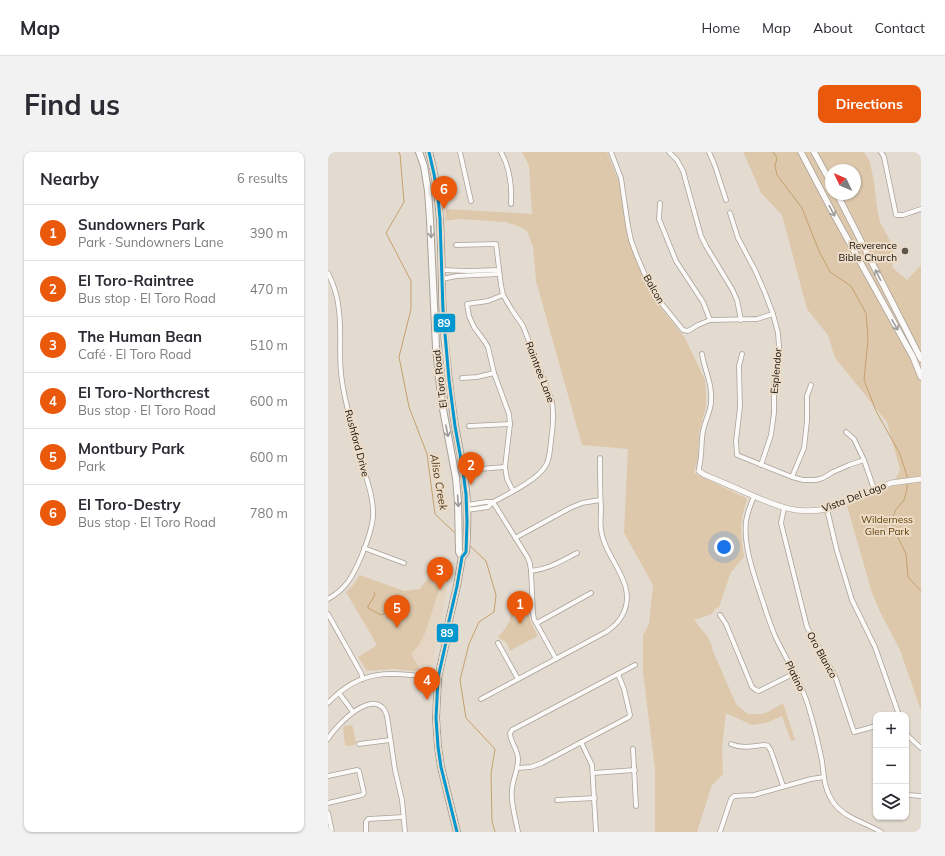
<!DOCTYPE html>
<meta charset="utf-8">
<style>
body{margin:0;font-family:Mulish,sans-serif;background:#f2f2f3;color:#2b2b33}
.controls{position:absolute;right:12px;bottom:12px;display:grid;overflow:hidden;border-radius:8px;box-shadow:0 1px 3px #0004}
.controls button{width:36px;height:36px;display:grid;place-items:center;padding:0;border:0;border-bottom:1px solid #e1e1e2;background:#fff;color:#2b2b33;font:20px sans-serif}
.compass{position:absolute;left:497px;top:12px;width:36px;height:36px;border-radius:50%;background:#fff;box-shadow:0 1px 3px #0004;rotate:314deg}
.you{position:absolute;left:396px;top:395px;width:14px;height:14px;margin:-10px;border:3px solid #fff;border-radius:50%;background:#1a73e8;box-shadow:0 0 0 6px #1a73e833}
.badge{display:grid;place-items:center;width:26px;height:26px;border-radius:50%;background:#ea580c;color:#fff;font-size:13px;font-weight:700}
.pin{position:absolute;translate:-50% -33px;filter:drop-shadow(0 1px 2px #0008)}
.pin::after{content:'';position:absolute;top:21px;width:14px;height:12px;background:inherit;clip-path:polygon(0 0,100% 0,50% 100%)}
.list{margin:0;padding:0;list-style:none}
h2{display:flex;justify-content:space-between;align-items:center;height:52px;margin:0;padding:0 16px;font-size:17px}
h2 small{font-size:13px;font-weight:400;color:#7c7c81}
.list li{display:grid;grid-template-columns:26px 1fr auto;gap:12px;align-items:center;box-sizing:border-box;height:56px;padding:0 16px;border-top:1px solid #e1e1e2}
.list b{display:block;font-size:15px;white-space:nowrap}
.list p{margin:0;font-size:13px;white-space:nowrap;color:#7c7c81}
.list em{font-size:13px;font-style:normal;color:#7c7c81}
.icon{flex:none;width:22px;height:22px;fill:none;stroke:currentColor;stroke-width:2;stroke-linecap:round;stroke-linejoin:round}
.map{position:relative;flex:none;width:593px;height:680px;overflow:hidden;border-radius:8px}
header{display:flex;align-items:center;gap:24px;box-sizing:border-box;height:56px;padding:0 20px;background:#fff;border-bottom:1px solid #e1e1e2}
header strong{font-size:19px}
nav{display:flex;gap:22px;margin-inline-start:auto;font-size:14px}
.intro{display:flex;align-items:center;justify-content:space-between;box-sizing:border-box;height:96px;padding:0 24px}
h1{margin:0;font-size:28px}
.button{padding:10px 18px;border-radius:8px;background:#ea580c;color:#fff;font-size:14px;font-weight:700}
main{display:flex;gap:24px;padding:0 24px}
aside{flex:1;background:#fff;border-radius:8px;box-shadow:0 1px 3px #0004}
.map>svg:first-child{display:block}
.built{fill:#e5d6c3}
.green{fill:#dec8ac;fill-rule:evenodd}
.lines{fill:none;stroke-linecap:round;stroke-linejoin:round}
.stream{stroke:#c4a06b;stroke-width:1}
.minor-casing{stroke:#a8a198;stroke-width:5.5}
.tertiary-casing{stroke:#a8a198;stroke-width:6}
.secondary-casing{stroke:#a8a198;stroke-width:7}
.primary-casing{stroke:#a8a198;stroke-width:8}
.minor{stroke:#fbfaf8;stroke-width:4}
.tertiary{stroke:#fbfaf8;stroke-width:5}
.secondary{stroke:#fbfaf8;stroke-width:5.5}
.primary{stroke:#fbfaf8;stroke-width:6}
.bus-1-casing{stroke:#ecdcc8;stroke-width:6}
.bus-1{stroke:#0397cf;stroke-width:3}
.oneway{stroke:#9e9c98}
.poi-dot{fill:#5c564e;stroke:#ecdcc8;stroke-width:1.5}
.labels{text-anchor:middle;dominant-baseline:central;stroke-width:4;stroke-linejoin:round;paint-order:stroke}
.poi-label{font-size:10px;fill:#130e08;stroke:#ecdcc8;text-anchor:end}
.street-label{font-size:10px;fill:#130e08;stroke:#ecdcc8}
.park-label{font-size:10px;fill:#5d3c01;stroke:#ecdcc8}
.water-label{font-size:11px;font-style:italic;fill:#4e391b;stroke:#ecdcc8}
.line-badge{stroke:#ecdcc8;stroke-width:1.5}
.badge-label{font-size:11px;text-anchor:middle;font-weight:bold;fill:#fff}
</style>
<header>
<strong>Map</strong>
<nav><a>Home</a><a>Map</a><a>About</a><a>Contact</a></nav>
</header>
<div class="intro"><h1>Find us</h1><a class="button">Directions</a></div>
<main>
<aside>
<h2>Nearby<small>6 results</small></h2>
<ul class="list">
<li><span class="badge">1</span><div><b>Sundowners Park</b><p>Park · Sundowners Lane</p></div><em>390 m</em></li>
<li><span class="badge">2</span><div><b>El Toro-Raintree</b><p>Bus stop · El Toro Road</p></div><em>470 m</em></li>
<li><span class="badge">3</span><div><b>The Human Bean</b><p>Café · El Toro Road</p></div><em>510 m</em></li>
<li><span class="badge">4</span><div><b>El Toro-Northcrest</b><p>Bus stop · El Toro Road</p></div><em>600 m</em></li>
<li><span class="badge">5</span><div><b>Montbury Park</b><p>Park</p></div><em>600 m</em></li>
<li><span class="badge">6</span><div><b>El Toro-Destry</b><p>Bus stop · El Toro Road</p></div><em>780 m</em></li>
</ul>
</aside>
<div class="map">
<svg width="593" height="680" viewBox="0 0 593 680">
<rect width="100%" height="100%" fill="#e4dbd0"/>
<!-- built -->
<path class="built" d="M121 427 104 515 97 520H94L83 502 91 493 97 481 114 429H118Z"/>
<!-- green -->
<g class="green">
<path d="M194 0H279L291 30 299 82 308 109 320 135 332 155 357 186 377 228 378 241V254L371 281 370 306 366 321 418 346 419 348C417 354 415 360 414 367 412 379 414 392 416 405L403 420 391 455 386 458 384 462 366 468 380 485 385 496 384 497 408 552 420 562H434L440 560 455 551 467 588 463 589 454 564 438 571 424 573 398 561 394 596 395 622 384 633 369 680H327V617L315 520V483L321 472 325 433 296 381 300 297 254 293 208 129 205 95 199 79 190 74 177 70 132 67 117 69 118 57 204 62 201 14Z"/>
<path d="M415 0H536L542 10 546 30 549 56 552 70 564 92 566 106 564 115 579 128 593 113V559L572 498 552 460 544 441 519 354 564 334 572 318 559 270 507 206 500 183 479 157 454 63 433 41 425 22ZM503 18H527V42H503Z"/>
<path d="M32 423 76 439 92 437 102 423 114 429 97 481 91 493 83 502 94 520 66 517 39 519 30 505 49 493 18 440 25 433Z"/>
<path d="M182 447H200C199 461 203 472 210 484L181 499C182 495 179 490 175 488H173L170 485 177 477 182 468Z"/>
<path d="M23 573 25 575 28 591 26 593 19 594 17 593 15 576 16 574Z"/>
</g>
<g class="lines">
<!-- stream -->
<g class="stream">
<path d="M70 0 72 2 76 50 58 81 83 129V157L71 205 81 255 99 302 107 362 128 382"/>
<path d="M445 0 449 6 447 14 449 23 474 56 491 99 502 120 523 134 538 161 540 187 536 228 548 259 572 302 579 324V327"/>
<path d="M579 331V337L576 348 567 359 564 369 566 377 578 402 580 425 593 439"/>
<path d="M141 393 158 409 168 443 166 460 151 470 141 492 132 528 138 566 167 597 163 622 164 669 167 680"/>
<path d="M46 440 47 443 40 454V456L53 463 58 461"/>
</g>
<!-- minor casing -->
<g class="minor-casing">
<g id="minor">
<path d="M132 0 143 49"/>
<path d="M173 0C182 16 184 34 183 52"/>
<path d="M283 0 293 26 300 74 303 88 308 102 317 123 326 139 334 152 355 178 360 179 370 173 382 168 429 167 445 162"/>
<path d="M341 0 349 8 355 19 373 84 378 94 404 137 409 148 413 168"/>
<path d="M381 0 387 14 398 48"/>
<path d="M553 0 556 5 568 63H575L593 57"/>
<path d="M332 51 331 67 348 109 375 150 382 168"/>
<path d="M402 61 410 86 427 118 437 141 445 162 450 181 451 195 446 233V261L443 283 433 313"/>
<path d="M128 93 168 92 173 133 175 143 184 158 195 174 224 249C226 263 225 276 223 289 222 297 222 306 218 313 210 328 180 342 165 350L160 355 139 358"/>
<path d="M113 118 140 119 171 118"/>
<path d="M0 121C6 133 10 146 11 159 14 182 10 206 14 229 18 257 27 284 34 311 39 329 46 346 45 365 44 379 38 392 33 405 25 424 18 437 0 447"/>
<path d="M114 127 129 124 171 122"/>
<path d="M175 143 160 149 139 152 141 164 146 175 157 190 160 195 166 221 181 262 182 272 177 315 179 327 185 339"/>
<path d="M414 202 411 214 412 255 408 289 409 303 464 325 475 328H488L495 326 505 320 521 313 536 308"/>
<path d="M134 226 149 225 166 221"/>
<path d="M141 274 182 272"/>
<path d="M518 280 526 287 536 308 546 337"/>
<path d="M151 317 177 315"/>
<path d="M371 319C371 313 373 308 373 303 374 294 373 285 376 275 378 267 382 260 383 251 385 233 377 220 374 202"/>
<path d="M464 325 476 296 479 269V244L483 233"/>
<path d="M426 344C423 352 419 361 418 370 415 395 428 429 436 453 439 463 443 474 447 484 458 507 471 527 479 550 485 569 490 589 494 609 496 624 496 637 505 650 516 666 536 670 553 680"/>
<path d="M165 350 200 406 202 412 203 419 205 461 206 467 228 507"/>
<path d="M139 353 158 350H165"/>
<path d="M456 356 453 371 479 475 507 524 526 580 548 574"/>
<path d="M499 357 509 399 524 448 547 495 571 563"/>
<path d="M187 386 242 356 254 351 272 348"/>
<path d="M36 396 76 411"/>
<path d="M203 419C221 417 233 409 249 401"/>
<path d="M0 462 33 521 35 527"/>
<path d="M392 463 398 472 424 535 428 538 431 539 467 521"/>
<path d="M209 471 263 441"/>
<path d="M170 491 190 527"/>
<path d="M11 541 25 560"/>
<path d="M153 547 278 480C286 475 292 469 296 460 309 430 276 406 273 377 272 370 273 363 273 356 272 339 272 323 272 306"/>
<path d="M0 551C35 514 64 521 110 526"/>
<path d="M578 581 581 585 593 596"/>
<path d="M0 587C8 573 49 531 59 564L67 618 74 648 77 680"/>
<path d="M253 590 264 613 268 680"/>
<path d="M31 592 62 588"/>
<path d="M403 592C414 597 425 594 437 593L440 594 443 599 455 634"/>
<path d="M305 597 308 654"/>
<path d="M190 616 203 615 214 611 301 565 302 563 296 537 290 522"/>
<path d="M265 621 307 618"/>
<path d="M0 624 29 618 31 619 36 641 34 643 0 651"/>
<path d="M578 641 580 643 593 644"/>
<path d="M229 648 267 646"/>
<path d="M0 661 4 680"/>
<path d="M38 680V670L40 667 75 665"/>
<path d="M190 680C188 667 182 650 184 637 185 626 190 619 190 607 190 597 182 590 182 581L184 578 307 513"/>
<path d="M392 680 403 647 406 644 426 643 483 627 496 625"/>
</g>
</g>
<!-- tertiary casing -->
<g class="tertiary-casing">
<path id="tertiary" d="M371 319 375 322C391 329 406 335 421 342 449 354 468 363 499 357L563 331 593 327"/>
</g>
<!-- secondary casing -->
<g class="secondary-casing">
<g id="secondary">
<path d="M473 0 505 61 585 205 593 225"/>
<path d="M486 0 503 31"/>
<path d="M509 42 593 207"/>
</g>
</g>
<!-- primary casing -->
<g class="primary-casing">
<g id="primary">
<path d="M91 0 96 14 100 39 102 68 108 195 111 226 114 252 128 326 130 350 131 400 134 405"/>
<path d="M101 0C118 59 111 121 116 181 119 212 122 243 127 274 132 300 138 325 139 352 140 368 139 384 138 400L134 405 129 434 120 473 118 490 110 526 108 566 110 595 113 615 129 680"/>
</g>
</g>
<!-- minor -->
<use href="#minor" class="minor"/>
<!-- tertiary -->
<use href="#tertiary" class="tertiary"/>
<!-- secondary -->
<use href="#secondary" class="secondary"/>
<!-- primary -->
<use href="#primary" class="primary"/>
<!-- bus-1 casing -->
<g class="bus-1-casing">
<path id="bus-1" d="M101 0 106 22 110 45 112 67 115 158 121 228 127 274 134 313 138 342 139 370 138 400 134 405 129 434 120 473 118 490 110 526 108 566 110 595 113 615 129 680"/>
</g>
<!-- bus-1 -->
<use href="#bus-1" class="bus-1"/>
</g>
<!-- one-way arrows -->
<defs><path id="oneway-shaft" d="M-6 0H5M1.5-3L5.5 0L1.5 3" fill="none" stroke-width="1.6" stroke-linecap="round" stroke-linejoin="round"/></defs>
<g class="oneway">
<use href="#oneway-shaft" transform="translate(504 59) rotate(62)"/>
<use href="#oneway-shaft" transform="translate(103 80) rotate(88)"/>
<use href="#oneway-shaft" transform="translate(550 123) rotate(-117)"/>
<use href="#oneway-shaft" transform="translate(567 173) rotate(60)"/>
<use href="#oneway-shaft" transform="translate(119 279) rotate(79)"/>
<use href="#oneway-shaft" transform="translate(130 349) rotate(86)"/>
</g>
<!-- markers -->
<circle class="poi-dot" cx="577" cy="99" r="4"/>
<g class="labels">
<!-- poi labels -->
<g class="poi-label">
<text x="569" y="93">Reverence<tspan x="569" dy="12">Bible Church</tspan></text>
</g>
<!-- street labels -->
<g class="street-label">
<text transform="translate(326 137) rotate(60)">Balcon</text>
<text transform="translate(448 219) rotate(-85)">Esplendor</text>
<text transform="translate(212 220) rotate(69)">Raintree Lane</text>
<text transform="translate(112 227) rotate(-97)">El Toro Road</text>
<text transform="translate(29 291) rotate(75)">Rushford Drive</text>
<text transform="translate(526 345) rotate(-21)">Vista Del Lago</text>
<text transform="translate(494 503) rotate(61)">Oro Blanco</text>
<text transform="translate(467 524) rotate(64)">Platino</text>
</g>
<!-- park labels -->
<g class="park-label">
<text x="559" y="367">Wilderness<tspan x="559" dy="12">Glen Park</tspan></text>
</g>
<!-- water labels -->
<g class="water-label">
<text transform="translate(111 330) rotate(80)">Aliso Creek</text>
</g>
</g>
<g class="line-badge">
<rect x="105" y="161" width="23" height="20" rx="4" fill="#0397cf"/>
<rect x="108" y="471" width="23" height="20" rx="4" fill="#0397cf"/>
</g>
<g class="badge-label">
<text x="116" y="175">89</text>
<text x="119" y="485">89</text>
</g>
</svg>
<div class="controls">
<button>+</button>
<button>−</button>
<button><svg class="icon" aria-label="layers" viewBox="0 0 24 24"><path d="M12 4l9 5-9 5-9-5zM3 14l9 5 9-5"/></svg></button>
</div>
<svg class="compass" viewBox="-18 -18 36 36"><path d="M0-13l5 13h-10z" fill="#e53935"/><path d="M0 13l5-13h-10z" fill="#7c7c81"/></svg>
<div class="you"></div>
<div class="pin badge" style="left:192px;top:472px">1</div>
<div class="pin badge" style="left:143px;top:333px">2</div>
<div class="pin badge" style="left:112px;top:438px">3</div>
<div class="pin badge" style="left:99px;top:548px">4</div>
<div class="pin badge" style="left:69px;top:476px">5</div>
<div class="pin badge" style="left:116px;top:57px">6</div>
</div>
</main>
